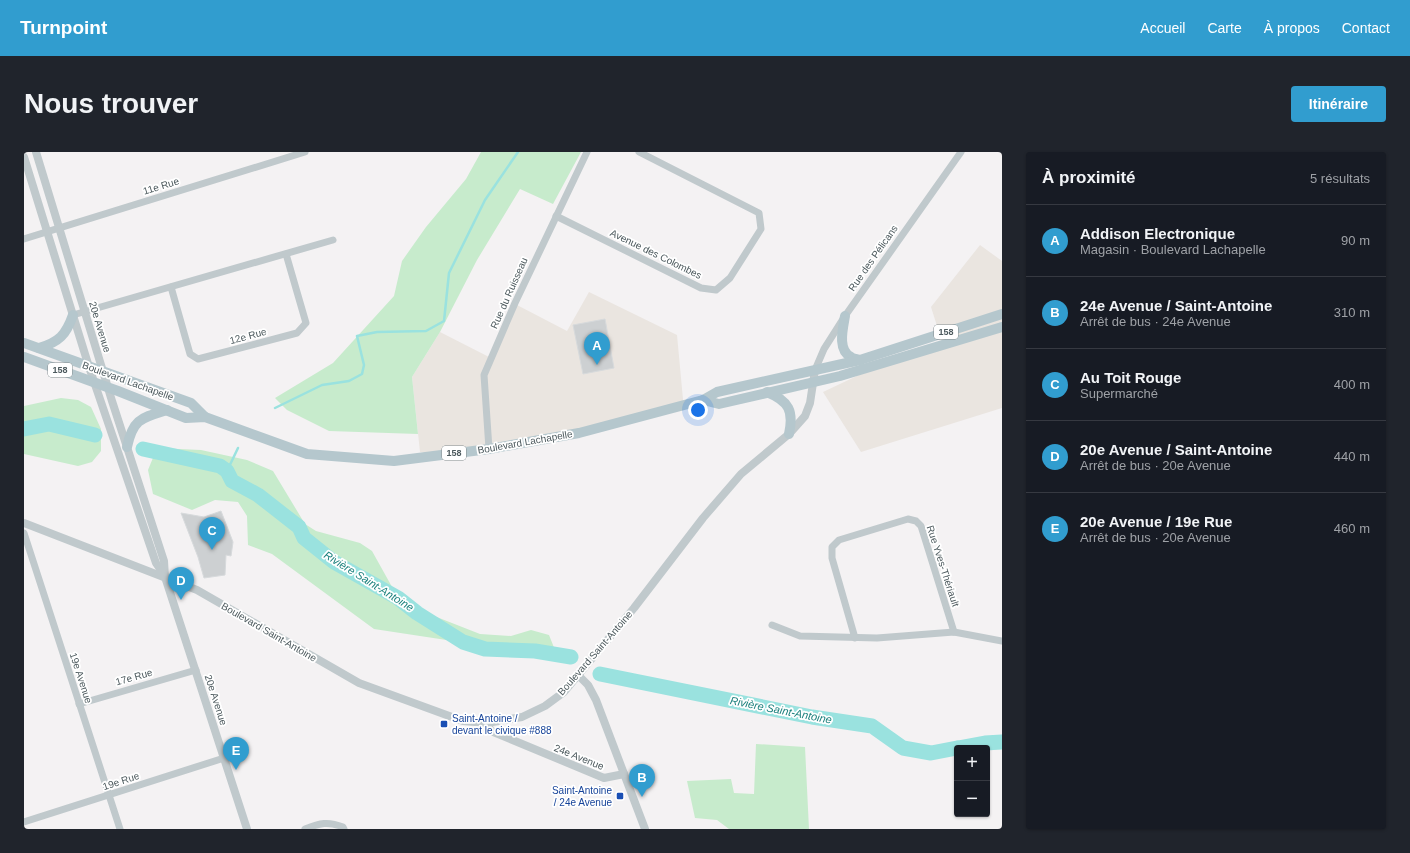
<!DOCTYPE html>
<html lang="fr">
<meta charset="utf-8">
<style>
body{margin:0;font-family:Helvetica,sans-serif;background:#20242c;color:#f1f3f6}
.controls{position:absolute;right:12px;bottom:12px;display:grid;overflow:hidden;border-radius:4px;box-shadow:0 1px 3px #0004}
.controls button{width:36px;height:36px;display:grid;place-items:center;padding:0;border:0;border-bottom:1px solid #363941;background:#171b24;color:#f1f3f6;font:20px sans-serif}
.you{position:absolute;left:674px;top:258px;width:14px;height:14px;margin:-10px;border:3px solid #fff;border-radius:50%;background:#1a73e8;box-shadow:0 0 0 6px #1a73e833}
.badge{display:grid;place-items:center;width:26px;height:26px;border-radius:50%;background:#319dcf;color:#fff;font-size:13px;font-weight:700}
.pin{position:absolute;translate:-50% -33px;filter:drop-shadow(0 1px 2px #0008)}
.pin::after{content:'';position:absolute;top:21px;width:14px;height:12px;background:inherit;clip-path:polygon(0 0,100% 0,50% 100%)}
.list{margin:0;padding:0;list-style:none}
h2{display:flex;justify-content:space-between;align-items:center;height:52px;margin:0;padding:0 16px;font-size:17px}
h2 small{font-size:13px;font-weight:400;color:#9ea1a6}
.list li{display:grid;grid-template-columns:26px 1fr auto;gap:12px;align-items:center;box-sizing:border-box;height:72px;padding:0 16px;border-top:1px solid #363941}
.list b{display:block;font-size:15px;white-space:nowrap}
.list p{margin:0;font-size:13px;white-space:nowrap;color:#9ea1a6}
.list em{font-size:13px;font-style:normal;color:#9ea1a6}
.map{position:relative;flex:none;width:978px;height:677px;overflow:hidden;border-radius:4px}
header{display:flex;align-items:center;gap:24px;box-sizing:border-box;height:56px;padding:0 20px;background:#319dcf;color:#fff}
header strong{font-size:19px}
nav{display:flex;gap:22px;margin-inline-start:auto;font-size:14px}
.intro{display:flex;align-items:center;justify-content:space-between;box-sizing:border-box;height:96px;padding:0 24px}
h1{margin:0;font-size:28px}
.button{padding:10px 18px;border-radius:4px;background:#319dcf;color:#fff;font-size:14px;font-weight:700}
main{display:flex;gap:24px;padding:0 24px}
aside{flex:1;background:#171b24;border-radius:4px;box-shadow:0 1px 3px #0004}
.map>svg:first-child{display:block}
.commercial{fill:#eae5e0}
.green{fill:#c7ebcc}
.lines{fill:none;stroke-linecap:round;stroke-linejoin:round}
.stream{stroke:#9ae2df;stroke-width:2.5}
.river{stroke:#9ae2df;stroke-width:15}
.building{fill:#cdd0d2;stroke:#d7dadc}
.minor{stroke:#c0c9cc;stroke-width:7}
.tertiary{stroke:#c0c9cc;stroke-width:8}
.primary{stroke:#b5c7cd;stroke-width:10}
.transit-dot{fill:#1a4fb4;stroke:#fff;stroke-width:1.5}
.labels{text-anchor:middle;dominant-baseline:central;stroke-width:3.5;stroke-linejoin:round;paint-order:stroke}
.shield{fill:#fff;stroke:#828b8e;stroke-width:1}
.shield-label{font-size:9px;font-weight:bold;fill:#4c595d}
.street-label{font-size:10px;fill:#4c595d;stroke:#fff}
.transit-label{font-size:10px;fill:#164399;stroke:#fff;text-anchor:start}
.water-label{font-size:11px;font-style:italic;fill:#1c817d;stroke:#fff}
</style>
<header>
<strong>Turnpoint</strong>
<nav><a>Accueil</a><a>Carte</a><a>À propos</a><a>Contact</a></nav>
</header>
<div class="intro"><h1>Nous trouver</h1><a class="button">Itinéraire</a></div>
<main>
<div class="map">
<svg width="978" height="677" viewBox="0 0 978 677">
<rect width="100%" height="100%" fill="#f4f2f3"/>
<!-- commercial -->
<g class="commercial">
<path d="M956 93 978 109V256L837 300 799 240 837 222 920 196 907 155Z"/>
<path d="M565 140 653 183 660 258 420 303 396 300 388 225 416 180 467 206 493 153 543 179Z"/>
</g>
<!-- green -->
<g class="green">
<path d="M457 0H557L529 52 496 37 453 108 416 180 388 225 394 282 305 279 263 258 251 246 309 211 370 144 378 109 402 75 442 27Z"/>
<path d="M37 246 54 248 67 255 77 277V299L68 310 54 314 0 302V254Z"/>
<path d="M133 296 177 298 223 308 249 319 281 372 292 379 336 391 348 399 377 451 456 482 487 484 507 478 525 483 531 498 475 496 350 477 248 402 224 393 223 364 214 350 191 348 168 358 129 342 124 318Z"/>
<path d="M732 592 781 595 785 677H705L693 668 671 666 663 629 707 627 710 641 730 642Z"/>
</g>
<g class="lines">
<!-- stream -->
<g class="stream">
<path d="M251 256 298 233 325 229 338 222 340 213 333 184 353 180 402 179 420 169 425 121 461 48 494 0"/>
<path d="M203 319 214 296"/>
</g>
<!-- river -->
<g class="river">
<path d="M0 277 25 272 71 283"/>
<path d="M119 297 196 314 203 319 208 329 234 343 275 375 280 386 310 410 374 446 393 461 439 490 461 497 511 499 547 505"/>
<path d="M576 522 788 565 848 574 879 596 907 601 933 596"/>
<path d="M934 596 961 591 978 590"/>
</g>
</g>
<!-- building -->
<g class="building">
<path d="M581 167 590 216 559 222 549 173Z"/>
<path d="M197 359 209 390 207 404 202 403 201 423 180 426 174 405 157 361 180 365Z"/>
</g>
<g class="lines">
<!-- minor -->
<g class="minor">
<path d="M532 64 677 136 692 138 706 126 737 77 735 61 615 0"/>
<path d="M0 87 281 0"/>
<path d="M147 135 166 202 174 207 273 181 282 171 262 102"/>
<path d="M49 163 309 88"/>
<path d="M791 218 800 197 821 164 937 0"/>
<path d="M465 297 460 223 491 151 563 0"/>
<path d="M0 381 96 677"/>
<path d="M748 473 776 484 853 486 930 480 978 489"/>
<path d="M831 486 808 406V395L815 388 884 367 892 369 897 374 930 480"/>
<path d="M55 552 172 518"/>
<path d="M0 670 200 606"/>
<path d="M281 677C296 671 304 669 319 675L320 677"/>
</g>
<!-- tertiary -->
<g class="tertiary">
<path d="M12 0 88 249 140 409 141 425 223 677"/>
<path d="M0 5 65 215 132 411 141 424"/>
<path d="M0 371 173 438 335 531 439 569 463 571 498 565 521 554 540 540 610 456 679 366 717 322 765 282 781 264 786 251 791 218"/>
<path d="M554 523 564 533 572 548 621 677"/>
<path d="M463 571 467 579 580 626 600 622"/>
</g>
<!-- primary -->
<g class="primary">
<path d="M821 164C819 176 813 198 827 205 829 207 834 207 836 208"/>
<path d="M0 191 167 251 181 265"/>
<path d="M15 196C35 190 42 183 49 163"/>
<path d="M0 205 94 239 162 266 181 265 283 302 370 309 465 297 555 281 679 248 693 240 836 208 978 162"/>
<path d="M743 240C765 249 770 259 765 282"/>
<path d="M679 248 695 252 816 224 978 175"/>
<path d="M103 295C109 267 117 266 143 258"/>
</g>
</g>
<!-- markers -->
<g class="transit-dot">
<rect x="416" y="568" width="8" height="8" rx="2"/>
<rect x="592" y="640" width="8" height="8" rx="2"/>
</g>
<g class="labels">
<!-- shield labels -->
<g class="shield">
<rect x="910" y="173" width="24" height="14" rx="3"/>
<rect x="24" y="211" width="24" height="14" rx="3"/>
<rect x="418" y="294" width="24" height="14" rx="3"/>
</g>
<g class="shield-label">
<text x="922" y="180">158</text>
<text x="36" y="218">158</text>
<text x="430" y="301">158</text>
</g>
<!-- street labels -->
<g class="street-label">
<text transform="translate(137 34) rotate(-17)">11e Rue</text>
<text transform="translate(632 102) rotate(26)">Avenue des Colombes</text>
<text transform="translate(849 106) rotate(-55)">Rue des Pélicans</text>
<text transform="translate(485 141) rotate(-66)">Rue du Ruisseau</text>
<text transform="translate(76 175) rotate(73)">20e Avenue</text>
<text transform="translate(224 184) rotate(-15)">12e Rue</text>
<text transform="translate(104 229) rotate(20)">Boulevard Lachapelle</text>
<text transform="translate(501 290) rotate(-10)">Boulevard Lachapelle</text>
<text transform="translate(919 414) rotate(72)">Rue Yves-Thériault</text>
<text transform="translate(245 480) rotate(30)">Boulevard Saint-Antoine</text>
<text transform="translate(571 501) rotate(-49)">Boulevard Saint-Antoine</text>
<text transform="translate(110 525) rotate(-16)">17e Rue</text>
<text transform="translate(57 526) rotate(72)">19e Avenue</text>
<text transform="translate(192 548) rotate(72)">20e Avenue</text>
<text transform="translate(555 605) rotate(22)">24e Avenue</text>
<text transform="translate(97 629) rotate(-18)">19e Rue</text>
</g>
<!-- transit labels -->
<g class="transit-label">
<text x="428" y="566">Saint-Antoine /<tspan x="428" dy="12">devant le civique #888</tspan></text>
<text x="588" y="638" text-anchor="end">Saint-Antoine<tspan x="588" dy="12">/ 24e Avenue</tspan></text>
</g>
<!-- water labels -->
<g class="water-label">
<text transform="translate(345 429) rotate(32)">Rivière Saint-Antoine</text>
<text transform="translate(757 558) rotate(11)">Rivière Saint-Antoine</text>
</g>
</g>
</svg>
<div class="controls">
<button>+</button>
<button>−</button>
</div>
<div class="you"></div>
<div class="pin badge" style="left:573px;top:213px">A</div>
<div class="pin badge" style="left:618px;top:645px">B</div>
<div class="pin badge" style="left:188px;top:398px">C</div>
<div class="pin badge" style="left:157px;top:448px">D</div>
<div class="pin badge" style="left:212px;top:618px">E</div>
</div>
<aside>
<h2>À proximité<small>5 résultats</small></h2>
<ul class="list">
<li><span class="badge">A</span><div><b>Addison Electronique</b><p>Magasin · Boulevard Lachapelle</p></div><em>90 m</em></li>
<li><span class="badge">B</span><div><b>24e Avenue / Saint-Antoine</b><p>Arrêt de bus · 24e Avenue</p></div><em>310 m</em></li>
<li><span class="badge">C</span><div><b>Au Toit Rouge</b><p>Supermarché</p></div><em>400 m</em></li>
<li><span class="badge">D</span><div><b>20e Avenue / Saint-Antoine</b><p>Arrêt de bus · 20e Avenue</p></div><em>440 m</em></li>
<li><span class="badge">E</span><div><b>20e Avenue / 19e Rue</b><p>Arrêt de bus · 20e Avenue</p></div><em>460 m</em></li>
</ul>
</aside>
</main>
